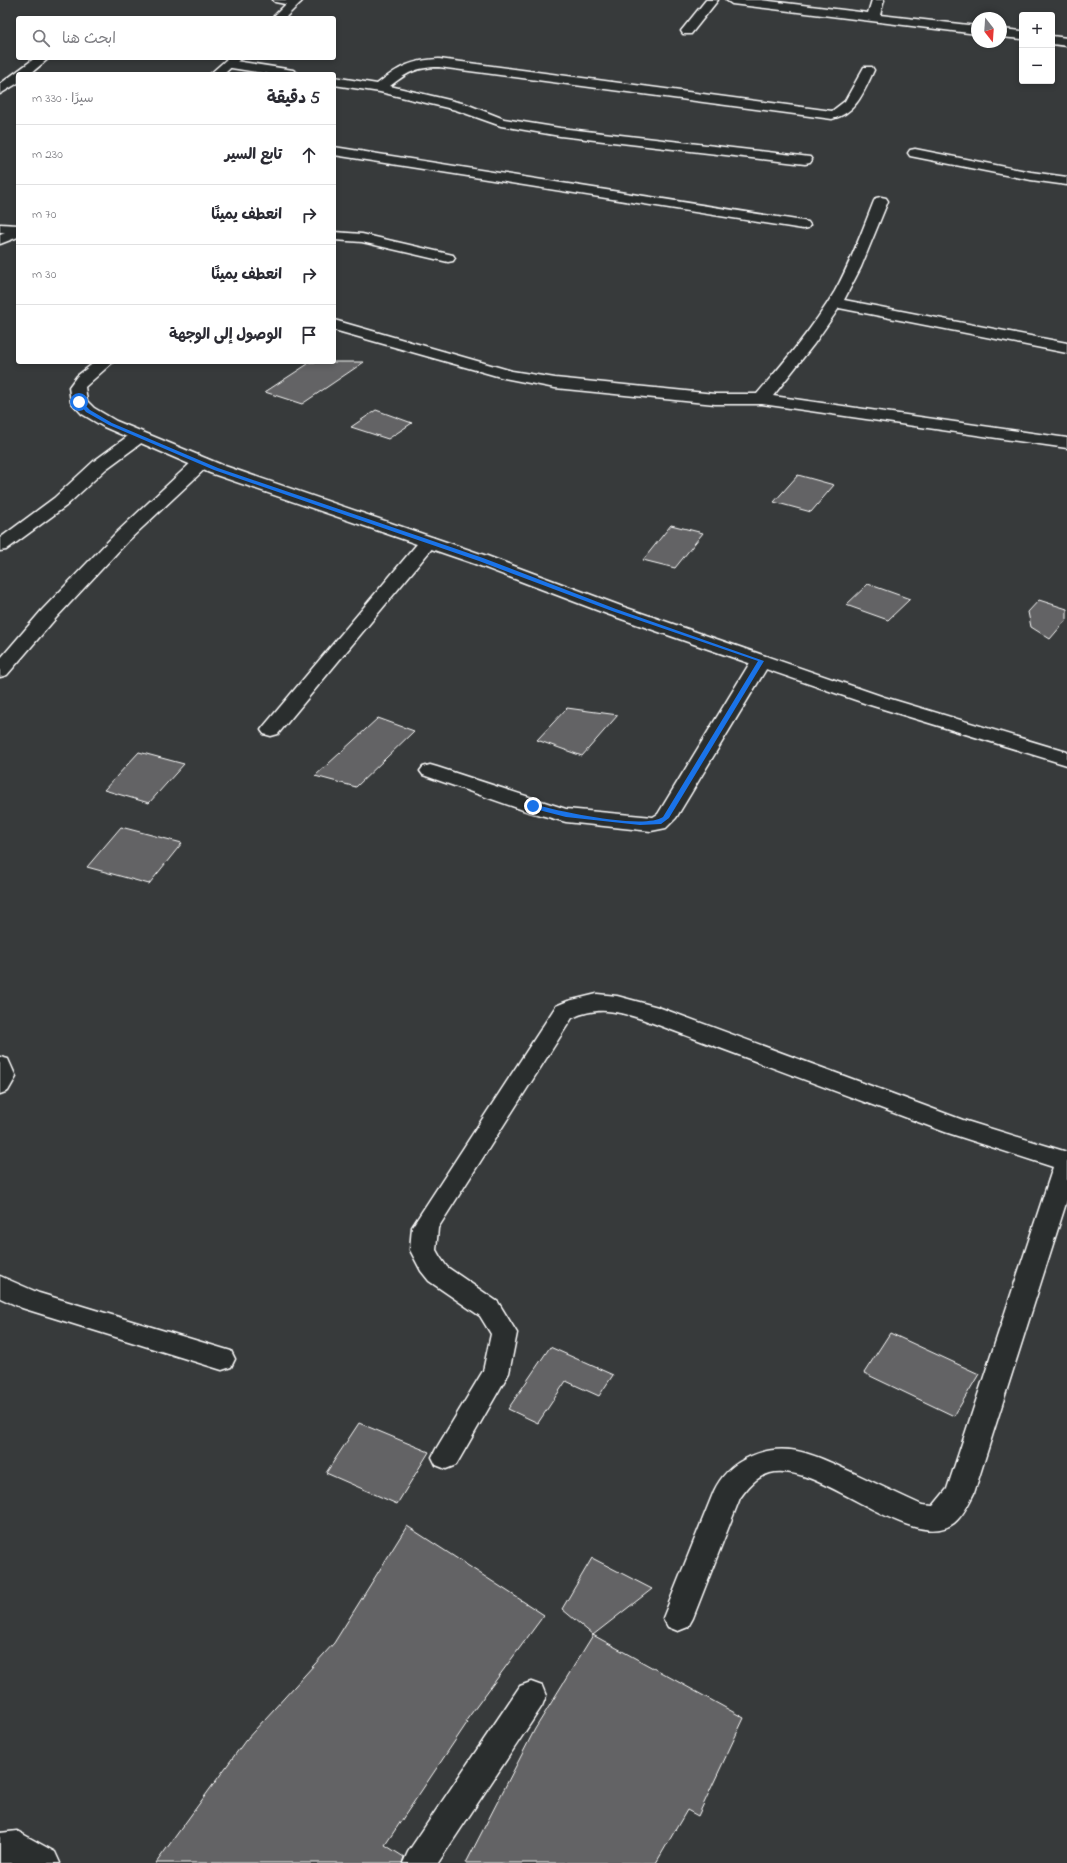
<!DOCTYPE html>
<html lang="ar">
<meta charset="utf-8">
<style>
body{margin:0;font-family:"Indie Flower","Playpen Sans Arabic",sans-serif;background:#f2f2f3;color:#2b2b33;direction:rtl}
.controls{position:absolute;right:12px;top:12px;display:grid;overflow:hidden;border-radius:4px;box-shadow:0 2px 6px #0003}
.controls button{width:36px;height:36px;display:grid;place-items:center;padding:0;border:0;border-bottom:1px solid #e1e1e2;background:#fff;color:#2b2b33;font:20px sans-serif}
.compass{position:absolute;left:971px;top:12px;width:36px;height:36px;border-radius:50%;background:#fff;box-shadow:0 2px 6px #0003;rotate:163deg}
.stop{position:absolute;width:12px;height:12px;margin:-9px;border:3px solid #1a73e8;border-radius:50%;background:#fff}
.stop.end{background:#1a73e8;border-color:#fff;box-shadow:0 1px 4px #0008}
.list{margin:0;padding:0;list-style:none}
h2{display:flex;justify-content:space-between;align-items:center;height:52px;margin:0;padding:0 16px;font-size:17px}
h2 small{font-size:13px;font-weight:400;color:#7c7c81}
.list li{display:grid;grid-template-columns:26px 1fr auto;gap:12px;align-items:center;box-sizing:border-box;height:60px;padding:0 16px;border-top:1px solid #e1e1e2}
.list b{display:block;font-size:15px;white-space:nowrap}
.list em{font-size:13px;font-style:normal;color:#7c7c81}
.icon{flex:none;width:22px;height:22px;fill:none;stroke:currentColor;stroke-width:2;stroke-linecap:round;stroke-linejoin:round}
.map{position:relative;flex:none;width:1067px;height:1863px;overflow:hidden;direction:ltr}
.search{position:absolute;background:#fff;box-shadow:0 2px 6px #0003;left:16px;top:16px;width:320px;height:44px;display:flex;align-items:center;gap:10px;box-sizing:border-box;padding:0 14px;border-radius:4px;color:#7c7c81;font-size:15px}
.panel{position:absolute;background:#fff;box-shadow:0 2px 6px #0003;left:16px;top:72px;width:320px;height:292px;border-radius:4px;direction:rtl}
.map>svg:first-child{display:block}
.building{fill:#636465;stroke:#fff}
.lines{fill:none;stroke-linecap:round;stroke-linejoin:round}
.street-casing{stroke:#fff;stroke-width:3}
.secondary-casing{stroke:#fff;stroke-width:3}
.street{fill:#2a2d2e;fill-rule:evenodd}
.secondary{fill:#2a2d2e;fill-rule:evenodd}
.route{fill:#1a73e8}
</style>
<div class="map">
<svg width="1067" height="1863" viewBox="0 0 1067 1863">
<rect width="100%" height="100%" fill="#373a3b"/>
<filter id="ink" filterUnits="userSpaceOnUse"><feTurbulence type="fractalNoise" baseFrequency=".025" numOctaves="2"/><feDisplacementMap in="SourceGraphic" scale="8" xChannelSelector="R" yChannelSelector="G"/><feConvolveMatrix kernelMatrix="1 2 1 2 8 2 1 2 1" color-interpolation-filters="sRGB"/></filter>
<g filter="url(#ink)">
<!-- building -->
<g class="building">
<path d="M311 362H364L302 404 265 392Z"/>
<path d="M376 410 412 423 388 439 351 427Z"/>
<path d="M798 475 834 485 811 512 774 502Z"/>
<path d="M671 525 703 533 675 568 643 560Z"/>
<path d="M868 584 910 599 888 620 846 605Z"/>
<path d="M1039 600 1067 609V619L1050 639 1031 627 1028 612Z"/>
<path d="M567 708 618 715 582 756 537 740Z"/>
<path d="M378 718 414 731 356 787 315 776Z"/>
<path d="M139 752 184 764 149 803 104 790Z"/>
<path d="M121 827 182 843 149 884 87 867Z"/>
<path d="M890 1333 979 1374 954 1416 864 1373Z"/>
<path d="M550 1347 613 1375 599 1396 566 1381 538 1423 508 1409Z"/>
<path d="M359 1423 429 1452 397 1504 326 1473Z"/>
<path d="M407 1526 544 1615 465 1722 467 1723 385 1845 404 1857 402 1863H156L245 1741 334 1643Z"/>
<path d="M592 1558 652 1589 593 1635 562 1609Z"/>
<path d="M593 1635 744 1718 698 1816 687 1810 656 1863H466L535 1729Z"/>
</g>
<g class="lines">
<!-- street casing -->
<g class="street-casing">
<g id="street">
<path d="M273 0H299L301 2 295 6 275 2Z"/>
<path d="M706 0H718L691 34H683L681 31Z"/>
<path d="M726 0H761L868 13 872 0H884L880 15 977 26V34L732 4Z"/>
<path d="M1001 29 1022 31V39L1001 37Z"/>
<path d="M1052 36 1067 38V46L1052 44Z"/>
<path d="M35 58H49L30 74H18V83L0 94V84Z"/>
<path d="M439 59 832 111 845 101 864 67H872L874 70C864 91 857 113 832 119L439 67C416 67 407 73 390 86L466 104 504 119 560 128 810 157 812 160 810 163 805 164 560 136 501 126 456 110 380 92 334 85V77L377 84C399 67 411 60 439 59Z"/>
<path d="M229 60 293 70 299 74H269L225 67 223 64Z"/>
<path d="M334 147 803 221 808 222 810 225 808 228 803 229 334 155Z"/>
<path d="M915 149 1031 172 1067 177V185L1031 180 910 156 908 153 910 150Z"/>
<path d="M881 197 886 198 888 201 861 267 844 300 1067 343V353L839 308 814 344 773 396 1067 438V448L762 404H715L555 388 504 378 334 330V320L512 371 555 378 715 394H757C785 361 813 328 835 291 851 262 862 231 874 201L876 198Z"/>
<path d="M18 227V237L0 244V234Z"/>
<path d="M334 232 362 234 453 255 455 258 453 261 448 262 362 242 334 240Z"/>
<path d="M138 432 144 433 146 437 144 441 106 469 66 506 6 550 0 551V538L54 498 94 461 132 433Z"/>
<path d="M201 458 207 459 209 463 207 467 128 541 56 618 7 675 0 677V659L42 610 116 533 195 459Z"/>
<path d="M428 537 434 538 437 542 434 546 278 734 271 736 264 734 261 730 264 726 422 538Z"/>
<path d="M761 655 768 657 771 661 676 818 666 828 651 831 566 822 526 811 423 775 420 771 423 767 430 765 437 767 566 809 653 817 658 814 751 661 754 657Z"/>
<path d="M597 994 617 996 658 1007 963 1120 1067 1152V1200L974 1493C969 1503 963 1516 954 1523 912 1555 819 1460 770 1473 756 1477 748 1487 740 1498L693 1618 688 1627 678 1631 668 1627 663 1618 714 1491C721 1476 731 1466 745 1459 787 1437 819 1458 858 1475 879 1485 900 1495 922 1505L933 1506 947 1489 1053 1167 945 1132 642 1019C616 1011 598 1006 572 1018L438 1228 436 1250 440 1257 447 1267 498 1302 517 1333 509 1373 456 1465 446 1469 436 1465 432 1457 436 1449 483 1371 491 1334 480 1316 429 1281 421 1271 410 1250 412 1227 556 1006 568 1001Z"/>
<path d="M0 1057 8 1059 16 1077 8 1091 0 1094Z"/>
<path d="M0 1276 39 1293 231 1351 235 1359 231 1367 222 1370 22 1308 0 1298Z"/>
<path d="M531 1682 542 1686 546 1696 542 1706 438 1863H403L408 1852 520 1686Z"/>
<path d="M17 1831 55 1852 60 1863H0V1833Z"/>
</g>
</g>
<!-- secondary casing -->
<g class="secondary-casing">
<g id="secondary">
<path d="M290 0H303L285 18H272Z"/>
<path d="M228 58H241L224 74H210Z"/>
<path d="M0 224 18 225V233L0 232Z"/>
<path d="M95 362H113L85 387 87 401 94 408 116 421 222 465 487 556 621 606 884 697 1067 752V765L870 705 607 614 475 564 210 473 104 427 82 414 71 402 69 387 77 376Z"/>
</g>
</g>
<!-- street -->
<use href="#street" class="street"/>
<!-- secondary -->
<use href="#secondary" class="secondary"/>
</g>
</g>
<!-- route -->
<path class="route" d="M77 401H81L90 410 112 423 218 468 483 558 616 609 764 661 669 818 661 824 640 825 566 817 531 808V805L533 804C557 811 644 830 663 817L758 661 612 611 479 561 214 470 109 425 86 412Z"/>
</svg>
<div class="controls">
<button>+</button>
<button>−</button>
</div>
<svg class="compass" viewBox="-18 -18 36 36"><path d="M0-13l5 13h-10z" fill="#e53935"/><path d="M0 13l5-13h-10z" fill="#7c7c81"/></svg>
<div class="stop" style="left:79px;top:402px"></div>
<div class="stop end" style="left:533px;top:806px"></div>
<div class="search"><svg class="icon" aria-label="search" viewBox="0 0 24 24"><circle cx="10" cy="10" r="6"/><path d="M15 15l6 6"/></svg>ابحث هنا</div>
<section class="panel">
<h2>5 دقيقة<small>سيرًا · 330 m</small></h2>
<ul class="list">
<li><svg class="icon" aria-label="ahead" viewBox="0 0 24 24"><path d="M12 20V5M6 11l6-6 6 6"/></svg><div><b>تابع السير</b></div><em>230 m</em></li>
<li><svg class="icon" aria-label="right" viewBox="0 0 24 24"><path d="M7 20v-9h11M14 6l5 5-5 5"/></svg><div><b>انعطف يمينًا</b></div><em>70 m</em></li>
<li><svg class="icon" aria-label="right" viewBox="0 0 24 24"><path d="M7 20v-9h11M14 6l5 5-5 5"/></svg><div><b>انعطف يمينًا</b></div><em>30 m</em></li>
<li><svg class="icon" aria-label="arrive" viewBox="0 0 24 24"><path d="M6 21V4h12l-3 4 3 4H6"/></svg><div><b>الوصول إلى الوجهة</b></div></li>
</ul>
</section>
</div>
